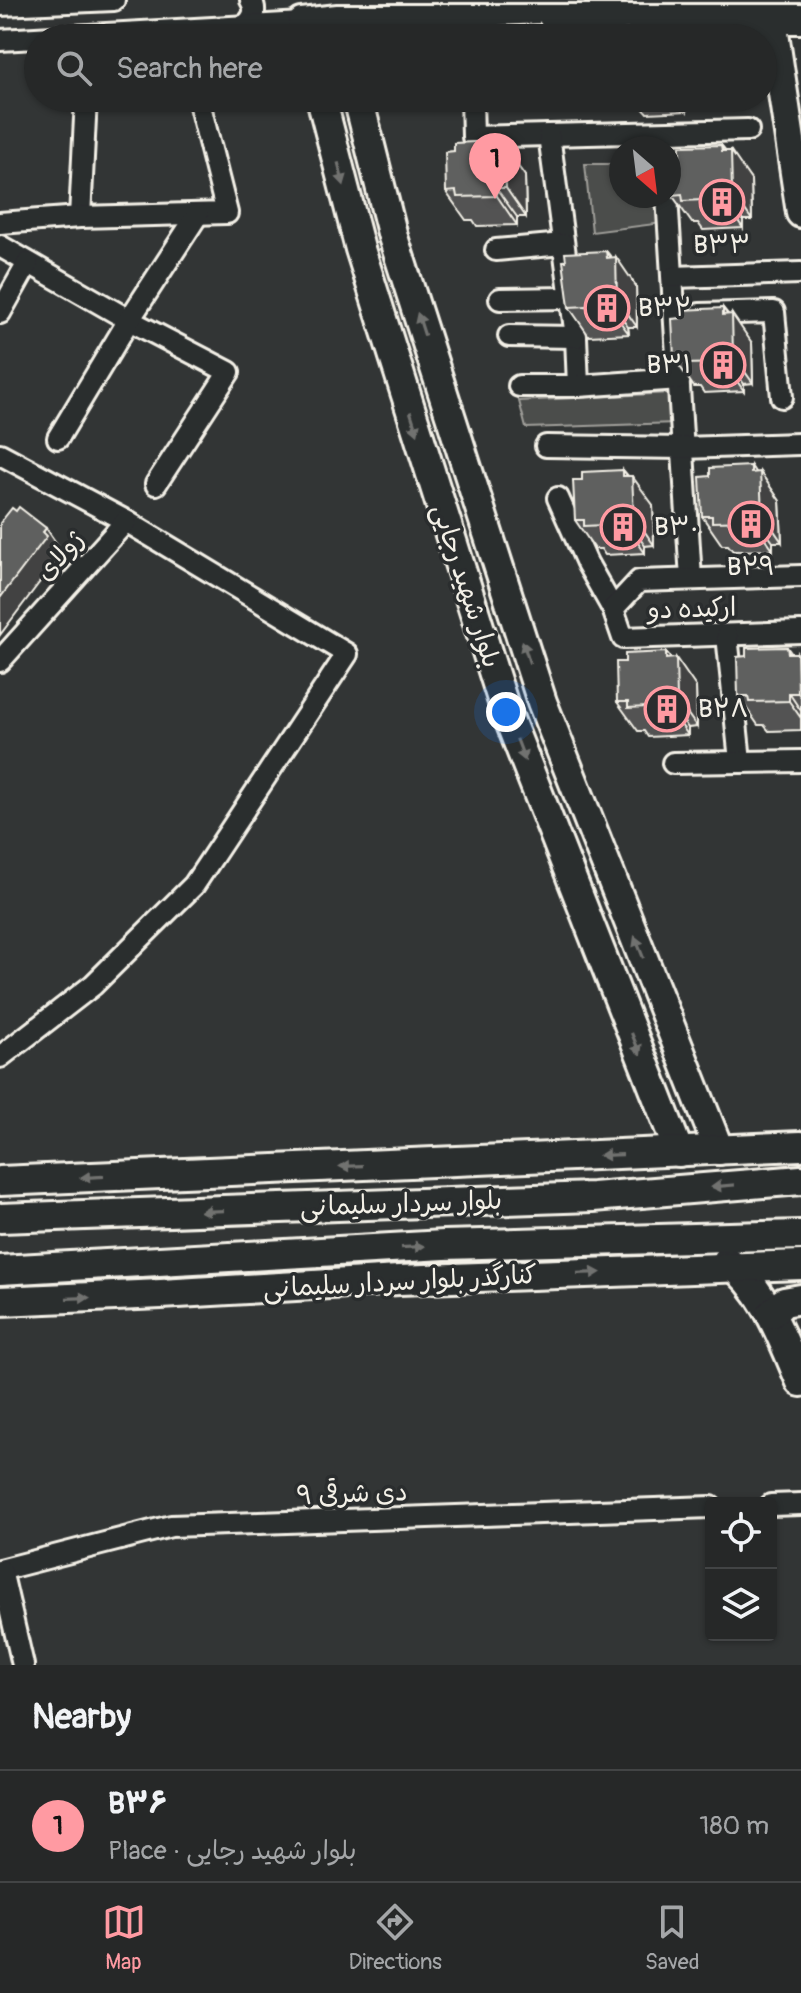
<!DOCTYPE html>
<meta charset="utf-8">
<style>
body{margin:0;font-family:Pangolin,"Playpen Sans Arabic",sans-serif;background:#2e3030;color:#f1f3f6}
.controls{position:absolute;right:24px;bottom:24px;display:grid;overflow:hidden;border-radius:8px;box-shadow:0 2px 6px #0004}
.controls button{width:72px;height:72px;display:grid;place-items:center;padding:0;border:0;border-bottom:2px solid #424445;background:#262828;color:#f1f3f6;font:40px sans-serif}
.compass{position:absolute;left:609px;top:136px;width:72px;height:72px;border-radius:50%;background:#262828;box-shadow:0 2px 6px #0004;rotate:152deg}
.you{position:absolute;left:506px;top:712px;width:28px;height:28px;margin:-20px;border:6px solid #fff;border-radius:50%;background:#1a73e8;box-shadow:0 0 0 12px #1a73e833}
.badge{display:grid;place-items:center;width:52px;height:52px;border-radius:50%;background:#ff9aa2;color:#111;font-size:26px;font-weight:700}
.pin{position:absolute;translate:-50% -66px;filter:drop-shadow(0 2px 4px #0008)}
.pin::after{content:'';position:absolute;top:42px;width:28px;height:24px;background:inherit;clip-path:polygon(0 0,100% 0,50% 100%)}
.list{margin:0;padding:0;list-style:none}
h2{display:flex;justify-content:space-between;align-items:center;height:104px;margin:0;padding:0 32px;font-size:34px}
h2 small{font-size:26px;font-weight:400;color:#a4a6a8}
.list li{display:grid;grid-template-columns:52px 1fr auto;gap:24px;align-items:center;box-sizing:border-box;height:112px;padding:0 32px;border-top:2px solid #424445}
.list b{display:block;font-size:30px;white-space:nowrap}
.list p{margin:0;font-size:26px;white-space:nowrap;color:#a4a6a8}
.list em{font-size:26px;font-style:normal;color:#a4a6a8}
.icon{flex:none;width:44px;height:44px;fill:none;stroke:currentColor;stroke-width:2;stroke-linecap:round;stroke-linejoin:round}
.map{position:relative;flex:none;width:801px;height:1665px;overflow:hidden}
.search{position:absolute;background:#262828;box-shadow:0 2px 6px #0004;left:24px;right:24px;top:24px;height:88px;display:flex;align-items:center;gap:20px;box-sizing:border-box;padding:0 28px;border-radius:44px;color:#a4a6a8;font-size:30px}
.sheet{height:216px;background:#262828}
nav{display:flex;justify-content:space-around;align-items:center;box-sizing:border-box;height:112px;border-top:2px solid #424445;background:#262828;font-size:22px;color:#a4a6a8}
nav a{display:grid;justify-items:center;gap:4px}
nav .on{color:#ff9aa2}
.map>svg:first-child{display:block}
.green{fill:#4b4d4c;stroke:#a09f9a;stroke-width:2}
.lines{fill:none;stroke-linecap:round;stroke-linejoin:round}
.street-casing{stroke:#f4f1e8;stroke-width:26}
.secondary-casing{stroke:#f4f1e8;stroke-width:34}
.street{stroke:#2a2d2e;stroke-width:20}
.secondary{stroke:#2a2d2e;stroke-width:28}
.wall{fill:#525352;stroke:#f4f1e8;stroke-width:2}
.shaded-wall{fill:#424342;stroke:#f4f1e8;stroke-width:2}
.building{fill:#5f605f;stroke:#f4f1e8;stroke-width:2}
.oneway{fill:#71726f}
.labels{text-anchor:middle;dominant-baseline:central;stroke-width:7;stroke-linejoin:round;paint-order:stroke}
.poi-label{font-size:26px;fill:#f4f1e8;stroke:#2a2d2e;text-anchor:start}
.street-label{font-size:26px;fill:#f4f1e8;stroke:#2a2d2e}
</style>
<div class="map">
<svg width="801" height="1665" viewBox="0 0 801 1665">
<rect width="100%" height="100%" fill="#323535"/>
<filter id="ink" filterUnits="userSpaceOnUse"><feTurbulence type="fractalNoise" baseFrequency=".0125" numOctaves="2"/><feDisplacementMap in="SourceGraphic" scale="16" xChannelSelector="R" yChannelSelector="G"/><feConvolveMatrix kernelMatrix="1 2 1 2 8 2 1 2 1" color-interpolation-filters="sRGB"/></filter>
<g filter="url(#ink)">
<!-- green -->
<g class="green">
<path d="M585 164H621V196H660L663 223 592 232Z"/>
<path d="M670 393 676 423 526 428 519 401Z"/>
</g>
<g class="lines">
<!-- street casing -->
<g class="street-casing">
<g id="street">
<path d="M0 5 114 0"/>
<path d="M244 26C254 19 257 10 251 0"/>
<path d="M0 40 302 23"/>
<path d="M472 98 473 137 748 130"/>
<path d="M549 135 576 337 578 386"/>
<path d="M667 196 691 579"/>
<path d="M80 217 86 98"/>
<path d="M0 223 80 217 227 213 198 98"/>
<path d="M0 246 129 320 229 372 156 484"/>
<path d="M496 250 563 244"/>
<path d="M673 277 801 273"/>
<path d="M500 299 570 298"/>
<path d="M0 313 28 263"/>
<path d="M700 314 774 312 782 397"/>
<path d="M509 336 576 337"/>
<path d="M519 386H578L680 379"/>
<path d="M58 438 129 320 198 214"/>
<path d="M546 446 683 448 799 444"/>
<path d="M0 454 126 521 347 654 194 885 93 985 0 1057"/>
<path d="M558 498 587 563 613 609"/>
<path d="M801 576 639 581 613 609 623 638 801 632"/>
<path d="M727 635 740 761"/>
<path d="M0 661 126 521"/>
<path d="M673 763 801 761"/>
<path d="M771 1505 801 1504"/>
<path d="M0 1570 171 1526 711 1507"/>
<path d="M1 1570 23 1665"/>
</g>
</g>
<!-- secondary casing -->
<g class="secondary-casing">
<g id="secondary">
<path d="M772 20 801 213"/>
<path d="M302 23 338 19H801"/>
<path d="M321 98 360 249 505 709 679 1152"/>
<path d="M358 98 393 237 542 702 719 1150"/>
<path d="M0 1181 801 1146"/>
<path d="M0 1218 593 1197 801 1180"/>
<path d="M727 1261C766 1289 783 1341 801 1382"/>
<path d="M0 1270 444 1245 801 1235"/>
<path d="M0 1301 161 1294 399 1280 801 1265"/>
<path d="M771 1314 784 1302 801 1299"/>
</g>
</g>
<!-- street -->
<use href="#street" class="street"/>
<!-- secondary -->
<use href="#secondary" class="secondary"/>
</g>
<!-- wall -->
<g class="wall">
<path d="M508 98H571V100H562V108L522 109 517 103H511Z"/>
<path d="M630 98H696V103L687 104V111L647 113 642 107H636Z"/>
<path d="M495 141 499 148 504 147 525 176 526 217H517V225L477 226 473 220H466L446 192 454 151Z"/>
<path d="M721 145 751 180 752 220H743V228L703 230 698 223H692L672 195 680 155Z"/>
<path d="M606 251 636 286 637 327H628L629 334 589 336 569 307Z"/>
<path d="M723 308 752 343 753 383 744 384V391L704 393 700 387H694L674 358 682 318Z"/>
<path d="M751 466 755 473 760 472 780 501 782 542H773V550L733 551 728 545H722L702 516 710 476Z"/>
<path d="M623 470 653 505 654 545 645 546V553L605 555 601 549H595L575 520 582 480Z"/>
<path d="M791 653 801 659V730L769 731 764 725H758L738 696 746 656Z"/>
<path d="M670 658 696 687 697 727 688 728V735L648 737 644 731H638L617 702Z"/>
</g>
<!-- shaded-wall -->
<g class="shaded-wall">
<path d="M540 24 550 38 549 30 555 38H545L540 31Z"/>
<path d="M555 98H560L562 100V108Z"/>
<path d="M678 98H683L687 104V111Z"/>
<path d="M495 141 505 155 504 147 525 176 526 217 506 188 495 148Z"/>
<path d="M721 145 731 159V151L751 180 752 220 732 191 722 151Z"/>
<path d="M496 188 517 217V225L497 196Z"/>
<path d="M723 191 743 220V228L723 199Z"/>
<path d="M606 251 616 265V257L636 286 637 327 617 298 607 258Z"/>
<path d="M608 298 628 327 629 334 608 305Z"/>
<path d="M723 308 732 322V314L752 343 753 383 733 355 723 315Z"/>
<path d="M724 355 744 384V391L724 363Z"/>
<path d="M751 466 760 480V472L780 501 782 542 762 513 751 473Z"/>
<path d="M623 470 633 484 632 476 653 505 654 545 634 516 623 476Z"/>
<path d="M752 513 773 542V550L753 521Z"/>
<path d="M625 517 645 546V553L625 524Z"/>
<path d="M46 528 59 547 57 550 60 555 0 635V598Z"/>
<path d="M787 647 797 661V653L801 659V697L798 693 788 653Z"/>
<path d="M666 652 676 666V658L696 687 697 727 677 699 666 659Z"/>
<path d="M789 693 801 711V718L789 701Z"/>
<path d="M668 699 688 728V735L668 706Z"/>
</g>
<!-- building -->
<g class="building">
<path d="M540 24V31L549 30 550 38H490V34H499V26Z"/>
<path d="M665 28V34H674V38H621H624V30Z"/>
<path d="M495 141V148L504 147 506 188H496L497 196 457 197 456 191 446 192 445 152 454 151V143Z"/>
<path d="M721 145 722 151H731L732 191H723V199L683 201 682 194 672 195 671 155H680V146Z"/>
<path d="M606 251 607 258 616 257 617 298H608V305L569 307 563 261H566L565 253Z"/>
<path d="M723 308V315L732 314 733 355H724V363L684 364V358H674L672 319 682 318 681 310Z"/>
<path d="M751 466V473L760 472 762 513H752L753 521 712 522V516H702L700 477 710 476V468Z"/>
<path d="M623 470V476H632L634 516 625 517V524L584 526V520H575L573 480H582V472Z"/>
<path d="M19 507 46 528 43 532 47 536 0 598V523L12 508 16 511Z"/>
<path d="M787 647 788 653H797L798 693H789V701L749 702 748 696H738L737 657 746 656V648Z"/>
<path d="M666 652V659L676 658 677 699H668V706L628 708V702H617L616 662H625V654Z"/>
</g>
<!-- one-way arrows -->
<defs><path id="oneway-solid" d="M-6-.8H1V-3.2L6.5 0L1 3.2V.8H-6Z" transform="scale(2)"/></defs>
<g class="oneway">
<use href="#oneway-solid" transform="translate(341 174) rotate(76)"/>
<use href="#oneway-solid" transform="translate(421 324) rotate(-108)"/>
<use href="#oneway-solid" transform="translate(414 423) rotate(72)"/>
<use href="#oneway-solid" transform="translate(526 652) rotate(-108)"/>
<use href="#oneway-solid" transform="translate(521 750) rotate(69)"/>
<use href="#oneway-solid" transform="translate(639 947) rotate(-112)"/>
<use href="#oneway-solid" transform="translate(636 1044) rotate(68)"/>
<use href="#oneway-solid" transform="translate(611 1155) rotate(178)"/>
<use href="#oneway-solid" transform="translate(351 1166) rotate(178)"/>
<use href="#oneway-solid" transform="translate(92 1177) rotate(177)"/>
<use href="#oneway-solid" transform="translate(723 1186) rotate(175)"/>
<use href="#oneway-solid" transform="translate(212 1211) rotate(178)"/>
<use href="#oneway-solid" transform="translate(413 1247) rotate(-3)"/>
<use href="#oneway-solid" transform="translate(589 1273) rotate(-2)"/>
<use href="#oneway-solid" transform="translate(78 1298) rotate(-2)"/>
</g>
</g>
<!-- icons -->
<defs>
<g id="building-ring" transform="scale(2.3)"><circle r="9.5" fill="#2a2d2e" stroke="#ff9aa2" stroke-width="1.5"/><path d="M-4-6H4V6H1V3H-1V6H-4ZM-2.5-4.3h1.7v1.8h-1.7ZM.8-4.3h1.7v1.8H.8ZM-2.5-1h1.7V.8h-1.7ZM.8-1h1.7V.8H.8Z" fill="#ff9aa2"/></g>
</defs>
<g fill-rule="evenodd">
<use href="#building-ring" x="722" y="202"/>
<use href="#building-ring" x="607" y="308"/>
<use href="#building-ring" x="723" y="365"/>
<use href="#building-ring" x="751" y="524"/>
<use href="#building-ring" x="623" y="527"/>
<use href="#building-ring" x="667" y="709"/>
</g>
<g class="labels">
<!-- poi labels -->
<g class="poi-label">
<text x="722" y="245" text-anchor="middle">B۳۳</text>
<text x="638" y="308">B۳۲</text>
<text x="692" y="365" text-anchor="end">B۳۱</text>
<text x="654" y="527">B۳۰</text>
<text x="751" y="567" text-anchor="middle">B۲۹</text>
<text x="698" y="709">B۲۸</text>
</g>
<!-- street labels -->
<g class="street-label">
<text transform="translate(60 556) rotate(-48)">ژولای</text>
<text transform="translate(466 586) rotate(72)">بلوار شهید رجایی</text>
<text transform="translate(692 609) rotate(-2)">ارکیده دو</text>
<text transform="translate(401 1204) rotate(-2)">بلوار سردار سلیمانی</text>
<text transform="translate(400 1282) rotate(-3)">کنارگذر بلوار سردار سلیمانی</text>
<text transform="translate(352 1494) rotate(-2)">۹ دی شرقی</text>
</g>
</g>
</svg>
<div class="controls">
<button><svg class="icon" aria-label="locate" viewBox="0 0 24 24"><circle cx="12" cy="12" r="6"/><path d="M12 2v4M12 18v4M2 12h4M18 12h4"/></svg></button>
<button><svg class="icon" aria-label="layers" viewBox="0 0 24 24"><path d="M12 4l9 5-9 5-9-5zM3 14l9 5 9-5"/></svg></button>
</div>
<svg class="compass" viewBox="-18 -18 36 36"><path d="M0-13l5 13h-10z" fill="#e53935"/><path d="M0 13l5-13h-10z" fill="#a4a6a8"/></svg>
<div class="you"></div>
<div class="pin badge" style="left:495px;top:199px">1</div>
<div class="search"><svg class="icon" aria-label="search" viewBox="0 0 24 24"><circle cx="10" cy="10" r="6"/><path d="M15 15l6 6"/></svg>Search here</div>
</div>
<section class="sheet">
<h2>Nearby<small></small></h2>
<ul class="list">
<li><span class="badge">1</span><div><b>B۳۶</b><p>Place · بلوار شهید رجایی</p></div><em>180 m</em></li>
</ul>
</section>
<nav>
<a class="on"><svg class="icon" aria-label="map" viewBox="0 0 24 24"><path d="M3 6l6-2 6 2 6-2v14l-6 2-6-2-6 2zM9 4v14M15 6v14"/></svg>Map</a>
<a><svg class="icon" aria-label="directions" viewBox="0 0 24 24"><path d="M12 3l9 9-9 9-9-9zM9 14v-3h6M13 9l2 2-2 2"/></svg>Directions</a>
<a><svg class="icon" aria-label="saved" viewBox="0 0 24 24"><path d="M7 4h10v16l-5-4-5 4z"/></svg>Saved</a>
</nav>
